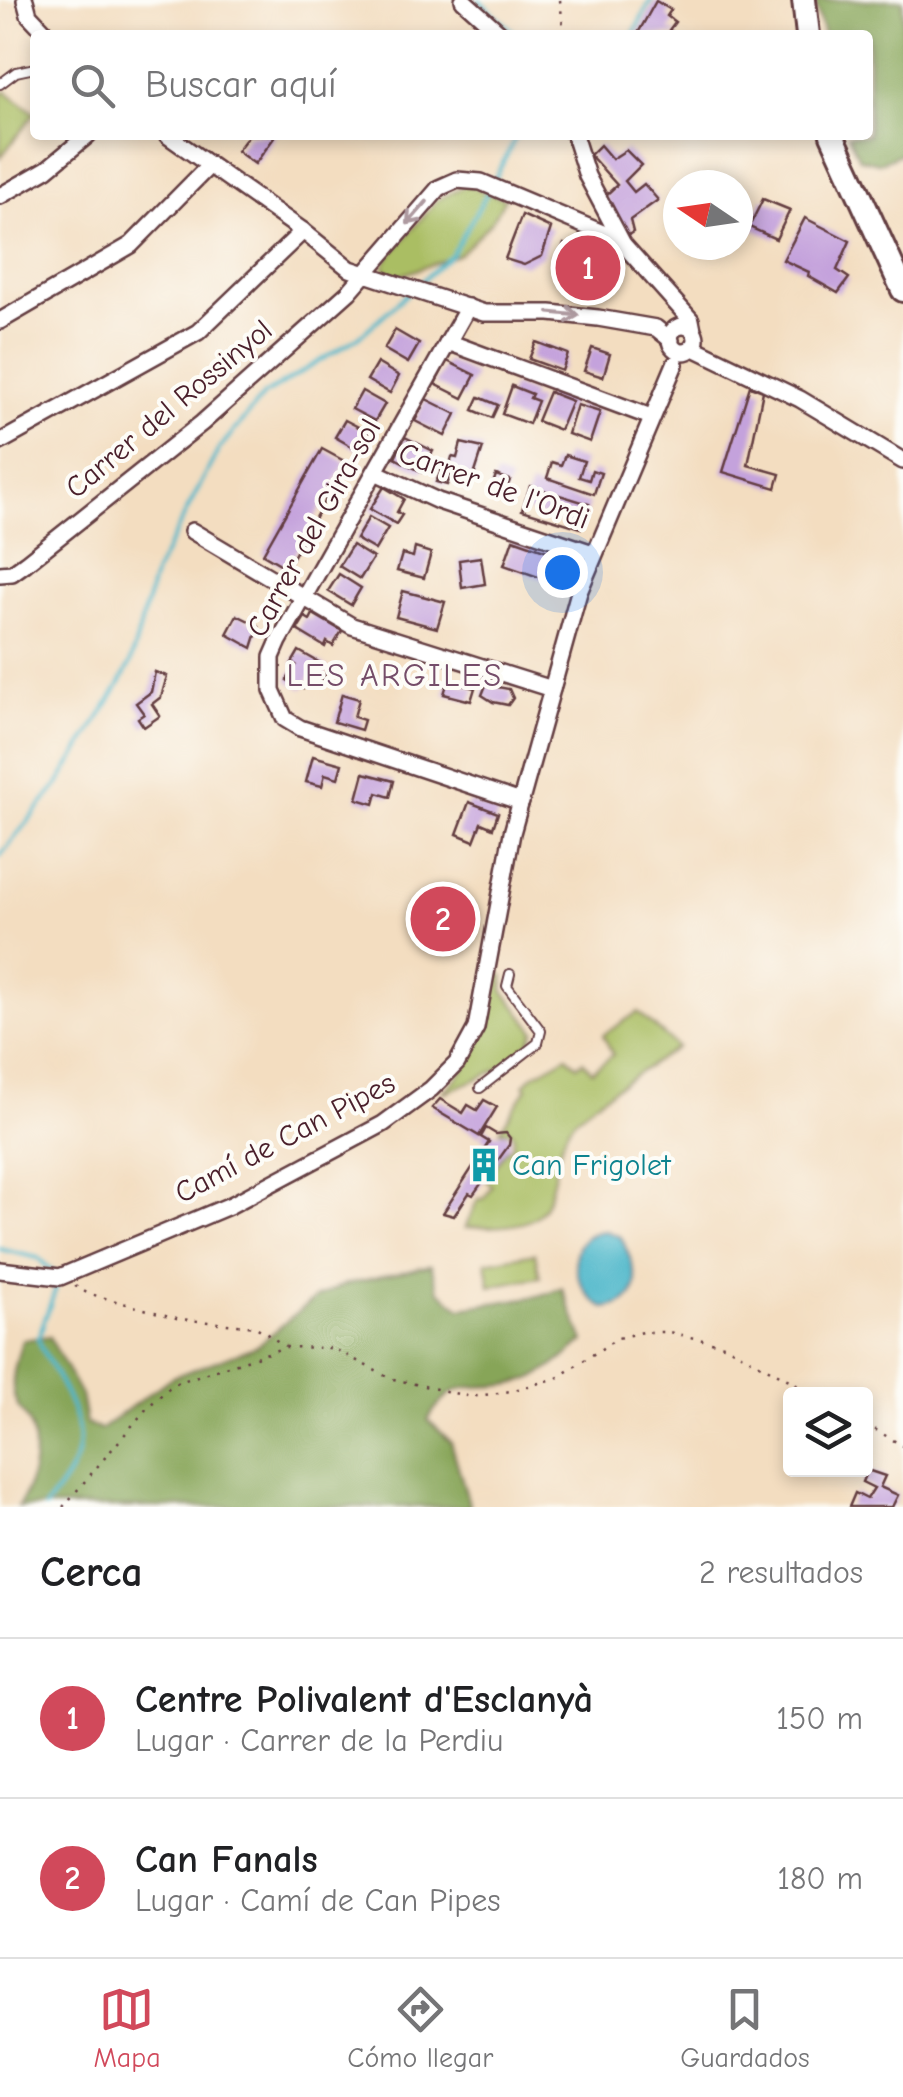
<!DOCTYPE html>
<html lang="es">
<meta charset="utf-8">
<style>
body{margin:0;font-family:"Comic Neue",sans-serif;background:#f6f6f6;color:#202124}
.controls{position:absolute;right:30px;bottom:30px;display:grid;overflow:hidden;border-radius:10px;box-shadow:0 5px 15px #0003}
.controls button{width:90px;height:90px;display:grid;place-items:center;padding:0;border:0;border-bottom:2px solid #e0e0e0;background:#fff;color:#202124;font:50px sans-serif}
.compass{position:absolute;left:663px;top:170px;width:90px;height:90px;border-radius:50%;background:#fff;box-shadow:0 5px 15px #0003;rotate:283deg}
.you{position:absolute;left:562px;top:572px;width:35px;height:35px;margin:-25px;border:8px solid #fff;border-radius:50%;background:#1a73e8;box-shadow:0 0 0 15px #1a73e833}
.badge{display:grid;place-items:center;width:65px;height:65px;border-radius:50%;background:#d1495b;color:#fff;font-size:32px;font-weight:700}
.pin{position:absolute;translate:-50% -50%;border:5px solid #fff;box-shadow:0 2px 10px #0006}
.list{margin:0;padding:0;list-style:none}
h2{display:flex;justify-content:space-between;align-items:center;height:130px;margin:0;padding:0 40px;font-size:42px}
h2 small{font-size:32px;font-weight:400;color:#757577}
.list li{display:grid;grid-template-columns:65px 1fr auto;gap:30px;align-items:center;box-sizing:border-box;height:160px;padding:0 40px;border-top:2px solid #e0e0e0}
.list b{display:block;font-size:38px;white-space:nowrap}
.list p{margin:0;font-size:32px;white-space:nowrap;color:#757577}
.list em{font-size:32px;font-style:normal;color:#757577}
.icon{flex:none;width:55px;height:55px;fill:none;stroke:currentColor;stroke-width:2;stroke-linecap:round;stroke-linejoin:round}
.map{position:relative;flex:none;width:903px;height:1507px;overflow:hidden}
.search{position:absolute;background:#fff;box-shadow:0 5px 15px #0003;left:30px;right:30px;top:30px;height:110px;display:flex;align-items:center;gap:25px;box-sizing:border-box;padding:0 35px;border-radius:10px;color:#757577;font-size:38px}
.sheet{height:450px;background:#fff}
nav{display:flex;justify-content:space-around;align-items:center;box-sizing:border-box;height:140px;border-top:2px solid #e0e0e0;background:#fff;font-size:28px;color:#757577}
nav a{display:grid;justify-items:center;gap:5px}
nav .on{color:#d1495b}
.map>svg:first-child{display:block}
.green{fill:#aabe63;stroke:#7a6e47;stroke-width:2.5}
.forest{fill:#87a559;stroke:#686242;stroke-width:2.5}
.water{fill:#4db7ca;stroke:#4c6b7a;stroke-width:2.5}
.lines{fill:none;stroke-linecap:round;stroke-linejoin:round}
.stream{stroke:#4db7ca;stroke-width:4}
.building{fill:#c4a2dc}
.lane-casing{stroke:#633c41;stroke-width:12}
.street-casing{stroke:#633c41;stroke-width:20}
.secondary-casing{stroke:#633c41;stroke-width:28}
.path{stroke:#633c41;stroke-width:2.5;stroke-dasharray:2.5 8;stroke-linecap:butt}
.lane{stroke:#fff;stroke-width:8}
.street{stroke:#fff;stroke-width:15}
.secondary{stroke:#fff;stroke-width:22}
.oneway{stroke:#ae9aa0}
.labels{text-anchor:middle;dominant-baseline:central;stroke-width:8;stroke-linejoin:round;paint-order:stroke}
.street-label{font-size:30px;fill:#4a1f2b;stroke:#fdfcf7}
.culture-label{font-size:30px;fill:#0d838f;stroke:#fdfcf7;text-anchor:start}
.neighbourhood-label{font-size:32px;letter-spacing:2.5px;fill:#754d69;stroke:#fdfcf7}
</style>
<div class="map">
<svg width="903" height="1507" viewBox="0 0 903 1507">
<rect width="100%" height="100%" fill="#fdfcf7"/>
<filter id="ink" filterUnits="userSpaceOnUse"><feTurbulence type="fractalNoise" baseFrequency=".01" numOctaves="2"/><feDisplacementMap in="SourceGraphic" scale="20" xChannelSelector="R" yChannelSelector="G"/><feConvolveMatrix kernelMatrix="1 2 1 2 8 2 1 2 1" color-interpolation-filters="sRGB"/></filter>
<filter id="wash" filterUnits="userSpaceOnUse"><feTurbulence type="fractalNoise" baseFrequency=".0048" numOctaves="4" result="noise"/><feDisplacementMap in="SourceGraphic" scale="40" xChannelSelector="R" yChannelSelector="G"/><feGaussianBlur stdDeviation="2.25" result="paint"/><feColorMatrix in="noise" values="0 0 0 0 0 0 0 0 0 0 0 0 0 0 0 0 0 1.4 0 .05"/><feComposite in="paint" operator="in"/></filter>
<g filter="url(#wash)">
<rect width="100%" height="100%" fill="#f3ddc0"/>
<!-- green -->
<g class="green">
<path d="M5 91 35 113 0 158V97Z"/>
<path d="M467 185 505 199 491 222 460 254 397 277 384 269 385 262 437 200Z"/>
<path d="M495 971 504 977 503 990 535 1031C524 1065 472 1081 442 1093 480 1058 489 1020 495 971Z"/>
<path d="M638 1012 677 1047C647 1069 601 1094 575 1119 551 1144 559 1203 534 1218 515 1229 486 1226 465 1228L478 1199H484L492 1186 486 1181 506 1150 512 1147 514 1137 511 1132 500 1130 527 1088 524 1085 532 1076 567 1056 577 1066 583 1061 592 1071 613 1055 603 1035Z"/>
<path d="M535 1253 540 1277 490 1286 486 1262Z"/>
</g>
<!-- forest -->
<g class="forest">
<path d="M814 0H903V153L879 163 859 159 848 135H868V35H824Z"/>
<path d="M431 1265 439 1291 461 1308 538 1296 562 1288 584 1341C563 1359 545 1377 517 1383 473 1393 456 1373 428 1420L451 1442 470 1507H18C33 1485 39 1448 29 1423 26 1415 18 1410 16 1402 8 1382 17 1359 22 1340L49 1336 81 1395 86 1423 100 1430 170 1378 257 1346 315 1298 343 1285Z"/>
</g>
<!-- water -->
<path class="water" d="M606 1231 621 1237C634 1267 652 1302 604 1308 574 1293 558 1233 606 1231Z"/>
<g class="lines">
<!-- stream -->
<g class="stream">
<path d="M479 0 517 35"/>
<path d="M633 35 651 0"/>
<path d="M494 180 517 135"/>
<path d="M415 287 452 254 490 188"/>
<path d="M0 856 59 783 118 687 130 664 155 572 219 449 264 395 359 337 408 293"/>
<path d="M0 1249 38 1258 53 1272"/>
<path d="M45 1507C90 1452 87 1434 55 1373 49 1361 42 1351 38 1338L56 1288 54 1281"/>
</g>
</g>
<g id="blocks">
<!-- building -->
<g class="building">
<path d="M656 1 671 10 667 16 675 22 669 30 679 35H637Z"/>
<path d="M249 135H276L255 164 237 151Z"/>
<path d="M600 145 612 159 626 150 641 165 625 181 634 192 644 184 658 200 630 220 633 232 625 237 605 196 617 185 590 155Z"/>
<path d="M763 199 790 210 776 239 749 227Z"/>
<path d="M522 215 551 228 542 256 524 265 505 259Z"/>
<path d="M805 218 850 241 837 270 849 278 838 293 808 276 809 272 783 260Z"/>
<path d="M564 244 572 248 573 245 616 263 614 267 621 270 614 286 610 284 607 291 558 270 560 266 555 263Z"/>
<path d="M395 330 419 344 408 363 384 349Z"/>
<path d="M536 342 568 354 562 371 529 359Z"/>
<path d="M592 348 610 354 603 377 584 371Z"/>
<path d="M447 361 475 375 463 398 435 384Z"/>
<path d="M377 363 399 376 390 393 367 380Z"/>
<path d="M512 386 532 394 530 398 538 401 529 424 502 414Z"/>
<path d="M750 386 763 391 748 465 780 474 776 488 723 472Z"/>
<path d="M362 391 385 404 375 421 352 409Z"/>
<path d="M549 392 572 401 560 430 537 421Z"/>
<path d="M479 397 498 405 492 418 473 410Z"/>
<path d="M426 399 456 414 445 436 415 421Z"/>
<path d="M577 405 600 412 590 442 568 434Z"/>
<path d="M345 420 368 432 358 450 335 437Z"/>
<path d="M405 437 433 451 422 472 395 458Z"/>
<path d="M461 443 483 448 473 479 451 474 447 485 436 482 443 467 449 468 452 457 457 458Z"/>
<path d="M322 449 346 462 287 568 263 554Z"/>
<path d="M565 455 584 461 579 477 589 480 592 470 601 473 594 494 547 478 552 462 561 465Z"/>
<path d="M496 475 510 480 504 496 490 492Z"/>
<path d="M530 486 589 504 581 528 522 510Z"/>
<path d="M384 487 404 499 397 512 402 515 396 524 370 509Z"/>
<path d="M369 517 388 528 375 550 356 539Z"/>
<path d="M513 539 553 553 544 579 504 565Z"/>
<path d="M352 545 373 558 360 579 339 566Z"/>
<path d="M415 548 431 553 424 578 397 571 402 554 413 557Z"/>
<path d="M481 557 485 584 462 588 459 560Z"/>
<path d="M339 574 361 588 351 605 328 591Z"/>
<path d="M403 591 445 602 437 628 396 617Z"/>
<path d="M313 614 342 631 333 646 327 642 325 647 297 630 305 617 310 620Z"/>
<path d="M237 615 259 626 252 648 227 634Z"/>
<path d="M299 651 329 668 321 681 311 675 303 689 287 680 296 665 292 663Z"/>
<path d="M155 672 167 676 161 697 152 704 160 716 144 727 138 718 144 714 136 703 151 692Z"/>
<path d="M448 681 475 688 471 701 444 694Z"/>
<path d="M486 685 509 689 513 698 508 705 493 702 482 695Z"/>
<path d="M342 694 359 699 354 717 364 720 361 730 334 722Z"/>
<path d="M313 756 342 764 338 778 325 774 322 786 306 782Z"/>
<path d="M364 773 394 781 390 797 377 793 374 804 357 799Z"/>
<path d="M469 802 498 813 493 828 481 823 474 841 457 834Z"/>
<path d="M433 904 461 910 454 933 426 928Z"/>
<path d="M440 1099 463 1113 468 1105 477 1110 484 1100 497 1107 479 1136 432 1108Z"/>
<path d="M486 1128 496 1134 506 1133 510 1138 509 1145 473 1195 469 1193 454 1216 443 1213 489 1142 481 1137Z"/>
<path d="M867 1470 885 1476 880 1487 898 1495 892 1507H849L855 1493 867 1499 874 1488 862 1482Z"/>
</g>
</g>
</g>
<g filter="url(#ink)">
<use href="#blocks" fill-opacity="0" stroke="#633c41" stroke-width="2.5"/>
<g class="lines">
<!-- lane casing -->
<g class="lane-casing">
<g id="lane">
<path d="M0 84 16 72 35 68"/>
<path d="M480 1088 538 1043 541 1031 507 986 510 974"/>
</g>
</g>
<!-- street casing -->
<g class="street-casing">
<g id="street">
<path d="M25 0 29 15 48 35"/>
<path d="M463 0 502 35"/>
<path d="M167 135 303 231 350 269 484 313H550L598 318 656 328 671 340"/>
<path d="M574 135 587 176 623 244 691 320 693 330"/>
<path d="M0 196 47 169 88 135"/>
<path d="M468 307 279 641 272 657V690L285 719 300 728 521 802"/>
<path d="M0 321 131 245 209 166"/>
<circle cx="683" cy="339" r="13"/>
<path d="M448 342 651 417"/>
<path d="M692 347 800 399 903 461"/>
<path d="M0 442 198 332 303 231"/>
<path d="M375 472 438 501 593 553"/>
<path d="M192 531 352 626 552 689"/>
<path d="M0 574 12 573 26 563 202 423 349 292 439 188 457 180 481 182 612 237 623 244"/>
<path d="M0 1270 60 1277 231 1205 383 1124 431 1089 457 1063 476 1028 512 833 579 592 675 364"/>
</g>
</g>
<!-- secondary casing -->
<g class="secondary-casing">
<g id="secondary">
<path d="M804 0 808 35"/>
<path d="M832 135 903 290"/>
</g>
</g>
<!-- path -->
<g class="path">
<path d="M560 0 564 35"/>
<path d="M75 1286 87 1293 180 1319 256 1327 285 1346"/>
<path d="M866 1424 903 1446"/>
<path d="M63 1507 148 1407 173 1384 286 1347 333 1348 389 1378 471 1397 511 1391 557 1378 618 1338 642 1332H669L724 1345 815 1394"/>
</g>
<!-- lane -->
<use href="#lane" class="lane"/>
<!-- street -->
<use href="#street" class="street"/>
<!-- secondary -->
<use href="#secondary" class="secondary"/>
</g>
<!-- one-way arrows -->
<defs><path id="oneway-shaft" d="M-6 0H5M1.5-3L5.5 0L1.5 3" fill="none" stroke-width="1.6" stroke-linecap="round" stroke-linejoin="round" transform="scale(2.5)"/></defs>
<g class="oneway">
<use href="#oneway-shaft" transform="translate(417 213) rotate(131)"/>
<use href="#oneway-shaft" transform="translate(564 314) rotate(6)"/>
</g>
</g>
<!-- icons -->
<defs>
<g id="building-bare" transform="scale(2.7)"><path d="M-4-6H4V6H1V3H-1V6H-4ZM-2.5-4.3h1.7v1.8h-1.7ZM.8-4.3h1.7v1.8H.8ZM-2.5-1h1.7V.8h-1.7ZM.8-1h1.7V.8H.8Z" fill="#0f9aa8" stroke="#fdfcf7" stroke-width="2.5" paint-order="stroke"/></g>
</defs>
<g fill-rule="evenodd">
<use href="#building-bare" x="484" y="1165"/>
</g>
<g class="labels">
<!-- street labels -->
<g class="street-label">
<text transform="translate(169 409) rotate(-40)">Carrer del Rossinyol</text>
<text transform="translate(494 486) rotate(20)">Carrer de l'Ordi</text>
<text transform="translate(314 528) rotate(-61)">Carrer del Gira-sol</text>
<text transform="translate(285 1138) rotate(-28)">Camí de Can Pipes</text>
</g>
<!-- culture labels -->
<g class="culture-label">
<text x="512" y="1165">Can Frigolet</text>
</g>
<!-- neighbourhood labels -->
<g class="neighbourhood-label">
<text x="395" y="675">LES ARGILES</text>
</g>
</g>
</svg>
<div class="controls">
<button><svg class="icon" aria-label="layers" viewBox="0 0 24 24"><path d="M12 4l9 5-9 5-9-5zM3 14l9 5 9-5"/></svg></button>
</div>
<svg class="compass" viewBox="-18 -18 36 36"><path d="M0-13l5 13h-10z" fill="#e53935"/><path d="M0 13l5-13h-10z" fill="#757577"/></svg>
<div class="you"></div>
<div class="pin badge" style="left:588px;top:268px">1</div>
<div class="pin badge" style="left:443px;top:919px">2</div>
<div class="search"><svg class="icon" aria-label="search" viewBox="0 0 24 24"><circle cx="10" cy="10" r="6"/><path d="M15 15l6 6"/></svg>Buscar aquí</div>
</div>
<section class="sheet">
<h2>Cerca<small>2 resultados</small></h2>
<ul class="list">
<li><span class="badge">1</span><div><b>Centre Polivalent d'Esclanyà</b><p>Lugar · Carrer de la Perdiu</p></div><em>150 m</em></li>
<li><span class="badge">2</span><div><b>Can Fanals</b><p>Lugar · Camí de Can Pipes</p></div><em>180 m</em></li>
</ul>
</section>
<nav>
<a class="on"><svg class="icon" aria-label="map" viewBox="0 0 24 24"><path d="M3 6l6-2 6 2 6-2v14l-6 2-6-2-6 2zM9 4v14M15 6v14"/></svg>Mapa</a>
<a><svg class="icon" aria-label="directions" viewBox="0 0 24 24"><path d="M12 3l9 9-9 9-9-9zM9 14v-3h6M13 9l2 2-2 2"/></svg>Cómo llegar</a>
<a><svg class="icon" aria-label="saved" viewBox="0 0 24 24"><path d="M7 4h10v16l-5-4-5 4z"/></svg>Guardados</a>
</nav>
